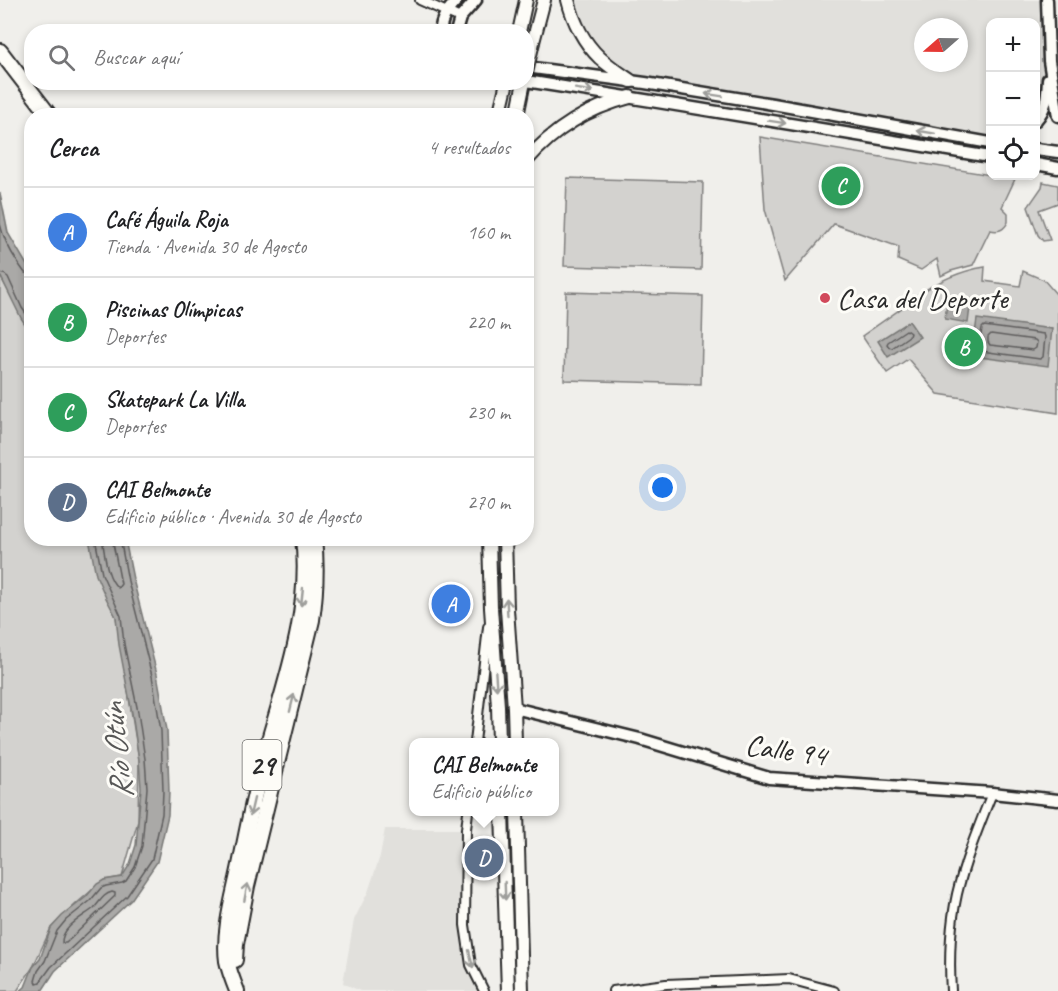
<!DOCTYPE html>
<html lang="es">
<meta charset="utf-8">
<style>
body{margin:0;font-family:Caveat,sans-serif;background:#f2f2f2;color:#202124}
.controls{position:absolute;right:18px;top:18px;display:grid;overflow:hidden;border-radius:12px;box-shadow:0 3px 9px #0003}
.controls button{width:54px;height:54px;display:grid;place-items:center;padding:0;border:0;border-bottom:2px solid #e0e0e0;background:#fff;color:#202124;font:30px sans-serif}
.compass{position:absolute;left:914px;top:18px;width:54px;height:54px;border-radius:50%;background:#fff;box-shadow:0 3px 9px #0003;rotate:250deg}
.you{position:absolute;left:663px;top:488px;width:21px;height:21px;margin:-15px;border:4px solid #fff;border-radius:50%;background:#1a73e8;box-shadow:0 0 0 9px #1a73e833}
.badge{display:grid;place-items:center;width:39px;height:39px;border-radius:50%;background:#d1495b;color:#fff;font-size:20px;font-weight:700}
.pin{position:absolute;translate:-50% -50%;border:3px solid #fff;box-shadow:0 2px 6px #0006}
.popup{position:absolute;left:409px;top:738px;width:150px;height:78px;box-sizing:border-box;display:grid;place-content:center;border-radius:12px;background:#fff;filter:drop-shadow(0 2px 4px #0005);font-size:20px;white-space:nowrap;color:#757577}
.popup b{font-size:22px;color:#202124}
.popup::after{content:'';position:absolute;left:50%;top:100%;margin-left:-12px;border:12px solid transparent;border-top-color:#fff}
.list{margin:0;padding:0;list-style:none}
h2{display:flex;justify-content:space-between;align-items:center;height:78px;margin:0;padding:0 24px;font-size:26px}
h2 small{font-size:20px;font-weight:400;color:#757577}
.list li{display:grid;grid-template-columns:39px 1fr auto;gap:18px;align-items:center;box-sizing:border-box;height:90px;padding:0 24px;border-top:2px solid #e0e0e0}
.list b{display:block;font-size:22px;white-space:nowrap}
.list p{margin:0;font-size:20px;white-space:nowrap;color:#757577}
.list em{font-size:20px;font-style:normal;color:#757577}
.icon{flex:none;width:33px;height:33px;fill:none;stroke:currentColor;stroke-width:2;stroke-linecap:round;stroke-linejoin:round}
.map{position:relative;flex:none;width:1058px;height:991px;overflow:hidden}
.search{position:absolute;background:#fff;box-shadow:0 3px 9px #0003;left:24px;top:24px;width:510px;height:66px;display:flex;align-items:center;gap:15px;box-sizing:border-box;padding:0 21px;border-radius:24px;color:#757577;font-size:22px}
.panel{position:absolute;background:#fff;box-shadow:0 3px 9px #0003;left:24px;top:108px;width:510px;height:438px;border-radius:24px}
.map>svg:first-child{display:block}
.built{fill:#e1e0dc;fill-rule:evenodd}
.green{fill:#d3d2cf;stroke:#7f7e7d;stroke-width:1.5}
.water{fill:#aaa9a7;stroke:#777775;stroke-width:1.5}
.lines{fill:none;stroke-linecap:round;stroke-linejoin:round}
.shore{stroke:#5e5d5d;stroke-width:1.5}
.minor-casing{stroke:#2b2b2b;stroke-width:12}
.tertiary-casing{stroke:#2b2b2b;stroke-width:15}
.primary-casing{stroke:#2b2b2b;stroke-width:16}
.trunk-casing{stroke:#2b2b2b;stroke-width:18}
.minor{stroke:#fdfcf7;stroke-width:8}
.tertiary{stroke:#fdfcf7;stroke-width:10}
.primary{stroke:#fdfcf7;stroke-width:12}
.trunk{stroke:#fdfcf7;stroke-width:14}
.primary-bridge-casing{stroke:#2b2b2b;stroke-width:16;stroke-linecap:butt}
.primary-bridge{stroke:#fdfcf7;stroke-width:12}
.oneway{stroke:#9e9e9b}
.poi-dot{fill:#d1495b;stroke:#fdfcf7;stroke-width:2}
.labels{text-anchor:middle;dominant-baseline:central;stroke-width:6;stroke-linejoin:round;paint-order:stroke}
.shield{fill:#fdfcf7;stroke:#6a6a68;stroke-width:1.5}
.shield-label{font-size:28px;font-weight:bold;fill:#2b2b2b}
.poi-label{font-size:30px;fill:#2b2b2b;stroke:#fdfcf7;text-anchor:start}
.street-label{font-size:30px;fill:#2b2b2b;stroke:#fdfcf7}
.water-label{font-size:32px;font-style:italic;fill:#575756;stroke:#fdfcf7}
</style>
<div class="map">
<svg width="1058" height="991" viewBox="0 0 1058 991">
<rect width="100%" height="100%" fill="#f0efeb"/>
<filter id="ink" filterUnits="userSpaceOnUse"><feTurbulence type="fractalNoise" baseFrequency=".0167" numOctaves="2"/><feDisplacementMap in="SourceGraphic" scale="12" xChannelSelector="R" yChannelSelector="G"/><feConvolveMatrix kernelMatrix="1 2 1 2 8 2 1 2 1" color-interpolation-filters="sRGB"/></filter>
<g filter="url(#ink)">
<!-- built -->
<g class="built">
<path d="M568 0H1047L1046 104 1036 120V22H990V140L631 81 601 59ZM923 27H959V63H923Z"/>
<path d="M385 829H466L465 925 471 965 484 991H360L343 983 354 920 368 892 380 856Z"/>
</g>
<!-- green -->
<g class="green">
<path d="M760 137 1015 179 1002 207 1008 213V222C1004 230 999 232 990 230L973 265 951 271 941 276 937 259 921 270 898 260 899 247 834 224 785 281 765 209Z"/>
<path d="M567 178 703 182 701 270 564 266Z"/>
<path d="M1043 182 1058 185V203L1039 210 1050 240 1043 241 1038 235 1028 207 1042 187Z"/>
<path d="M985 267 984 281 1020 286 1023 271 1044 280 1056 294 1058 295V413L938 394 908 359 887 373 862 336 916 298V296C938 281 959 271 985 267Z"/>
<path d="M0 276 31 331 32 538 90 539 116 617 139 760 138 821 122 877 104 880 77 903 51 928 33 967 17 991H0Z"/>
<path d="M566 292 703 296 701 384 564 380Z"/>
</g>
<!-- water -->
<g class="water">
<path d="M0 193 8 233 31 272V333L21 318 0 275Z"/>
<path d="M948 295 971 299 968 323 945 319Z"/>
<path d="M977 319 1052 329 1048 366 972 356Z"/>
<path d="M909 321 920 337 888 357 878 341Z"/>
<path d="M89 539H125L133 579 157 674 167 730 169 791 168 815 157 862 131 900 55 971 42 991H20L25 987 33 967 40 959 51 928 62 916 86 897 97 884 104 880 122 877 130 864 136 845 141 788 139 760 132 713 119 645 116 617 106 598 96 575Z"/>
</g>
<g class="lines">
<!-- shore -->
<g class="shore">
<path d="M0 224C4 242 14 258 25 273L32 274"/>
<path d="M0 273 4 274 8 277 22 308 32 322"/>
<path d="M984 326 1044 334 1045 337 1043 357 1040 359 981 351 979 348 982 328Z"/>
<path d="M906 330 910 333 909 336 892 348 889 347 887 344 888 342Z"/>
<path d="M991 334 1035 340 1037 342 1036 348 1033 350 990 345 988 342V337Z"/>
<path d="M95 538 102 574 121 616 124 644 138 712 145 759 147 788 142 846 135 867 126 881 122 883 106 886 101 888 90 901 66 920 57 931 45 961 38 971 35 981 37 983 40 982 51 967 127 896 152 859 162 814 163 791 161 731 152 676 128 581 120 538"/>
<path d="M102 538C105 554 106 578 118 588L121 584 112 538"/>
<path d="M112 892 115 893V896L66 943H62C61 927 83 917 94 908 100 902 103 894 112 892Z"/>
</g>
<!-- minor casing -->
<g class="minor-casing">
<g id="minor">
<path d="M420 0 460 18"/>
<path d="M475 742 488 627"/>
<path d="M468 812 466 829 465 925 471 965 484 991"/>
<path d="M613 991 666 984 789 979 834 991"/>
<path d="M951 991C949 959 950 926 957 894 965 860 979 826 992 793"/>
</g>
</g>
<!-- tertiary casing -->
<g class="tertiary-casing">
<g id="tertiary">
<path d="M1047 0 1049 61 1058 116"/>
<path d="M441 32C440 18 449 9 457 0"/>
<path d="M456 32 460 18 476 0"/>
<path d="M526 67 645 83 773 104 990 143"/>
<path d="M526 81C681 105 836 132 990 157"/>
<path d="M1036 120C1047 108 1047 95 1048 79"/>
<path d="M1036 149 1058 152"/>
<path d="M1036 164 1058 168"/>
<path d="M514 708 640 739 769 778 992 793 1058 800"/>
</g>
</g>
<!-- primary casing -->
<g class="primary-casing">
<g id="primary">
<path d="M568 0C573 21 584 43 600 58 610 67 621 74 631 81"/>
<path d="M519 32 526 0"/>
<path d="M533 42 544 0"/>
<path d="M499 116 507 82"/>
<path d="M517 116 524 82"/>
<path d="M526 161C555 128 588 108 630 97"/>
<path d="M489 538 491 608 498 706 499 742"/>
<path d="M505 538 507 609 514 708 515 742"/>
<path d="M502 812 508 991"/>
<path d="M517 812 522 991"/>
</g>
</g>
<!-- trunk casing -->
<g class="trunk-casing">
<g id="trunk">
<path d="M0 51 50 116"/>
<path d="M235 960 236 944 247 886 312 620C316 592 317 566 314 538"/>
<path d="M237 991C233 981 229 971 227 961 223 932 233 898 239 870 247 831 254 792 265 754 284 685 312 612 303 538"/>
</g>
</g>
<!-- minor -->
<use href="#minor" class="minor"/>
<!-- tertiary -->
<use href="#tertiary" class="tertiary"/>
<!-- primary -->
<use href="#primary" class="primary"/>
<!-- trunk -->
<use href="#trunk" class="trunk"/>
<!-- primary-bridge casing -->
<g class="primary-bridge-casing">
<path id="primary-bridge" d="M526 73 533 42"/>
</g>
<!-- primary-bridge -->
<use href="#primary-bridge" class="primary-bridge"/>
</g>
<!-- one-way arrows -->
<defs><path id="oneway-shaft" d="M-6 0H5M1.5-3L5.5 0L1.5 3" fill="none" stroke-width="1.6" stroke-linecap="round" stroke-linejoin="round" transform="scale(1.5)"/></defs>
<g class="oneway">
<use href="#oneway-shaft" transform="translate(584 90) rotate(9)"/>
<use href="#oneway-shaft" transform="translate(714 95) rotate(-171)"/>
<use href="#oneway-shaft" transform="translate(777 122) rotate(9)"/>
<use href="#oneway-shaft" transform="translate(926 132) rotate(-170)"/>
<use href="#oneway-shaft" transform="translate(302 597) rotate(96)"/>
<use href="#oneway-shaft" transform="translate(507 607) rotate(-93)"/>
<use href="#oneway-shaft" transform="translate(496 681) rotate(86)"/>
<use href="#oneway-shaft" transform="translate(292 703) rotate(-76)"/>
<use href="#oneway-shaft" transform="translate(252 807) rotate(103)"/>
<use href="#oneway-shaft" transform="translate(505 891) rotate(88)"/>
<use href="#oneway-shaft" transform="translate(246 892) rotate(-79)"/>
<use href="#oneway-shaft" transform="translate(471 959) rotate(77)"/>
</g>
</g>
<!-- markers -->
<circle class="poi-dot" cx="825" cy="298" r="6"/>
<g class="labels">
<!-- shield labels -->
<rect class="shield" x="242.5" y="740" width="39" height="50" rx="4.5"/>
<g class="shield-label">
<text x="262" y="765">29</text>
</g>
<!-- poi labels -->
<g class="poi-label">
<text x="837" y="298">Casa del Deporte</text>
</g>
<!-- street labels -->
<g class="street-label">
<text transform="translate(786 750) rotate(8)">Calle 94</text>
</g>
<!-- water labels -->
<g class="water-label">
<text transform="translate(117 751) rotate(-96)">Río Otún</text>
</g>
</g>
</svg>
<div class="controls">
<button>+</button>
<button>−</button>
<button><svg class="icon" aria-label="locate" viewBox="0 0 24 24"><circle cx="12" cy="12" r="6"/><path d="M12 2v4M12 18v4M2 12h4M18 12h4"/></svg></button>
</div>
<svg class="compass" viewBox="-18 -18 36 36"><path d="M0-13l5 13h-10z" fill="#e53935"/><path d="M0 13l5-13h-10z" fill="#757577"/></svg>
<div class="you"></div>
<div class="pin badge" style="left:451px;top:604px;background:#3f7fe0">A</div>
<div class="pin badge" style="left:964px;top:347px;background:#2e9e5b">B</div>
<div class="pin badge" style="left:841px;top:186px;background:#2e9e5b">C</div>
<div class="pin badge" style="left:484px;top:858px;background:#5c6f8a">D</div>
<div class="popup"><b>CAI Belmonte</b>Edificio público</div>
<div class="search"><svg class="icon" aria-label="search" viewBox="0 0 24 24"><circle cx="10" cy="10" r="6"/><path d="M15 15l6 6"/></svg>Buscar aquí</div>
<section class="panel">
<h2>Cerca<small>4 resultados</small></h2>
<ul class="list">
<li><span class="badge" style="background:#3f7fe0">A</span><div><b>Café Águila Roja</b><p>Tienda · Avenida 30 de Agosto</p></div><em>160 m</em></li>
<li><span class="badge" style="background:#2e9e5b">B</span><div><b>Piscinas Olímpicas</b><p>Deportes</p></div><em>220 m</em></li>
<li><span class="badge" style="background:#2e9e5b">C</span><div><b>Skatepark La Villa</b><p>Deportes</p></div><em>230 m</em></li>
<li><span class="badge" style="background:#5c6f8a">D</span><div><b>CAI Belmonte</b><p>Edificio público · Avenida 30 de Agosto</p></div><em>270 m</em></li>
</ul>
</section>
</div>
